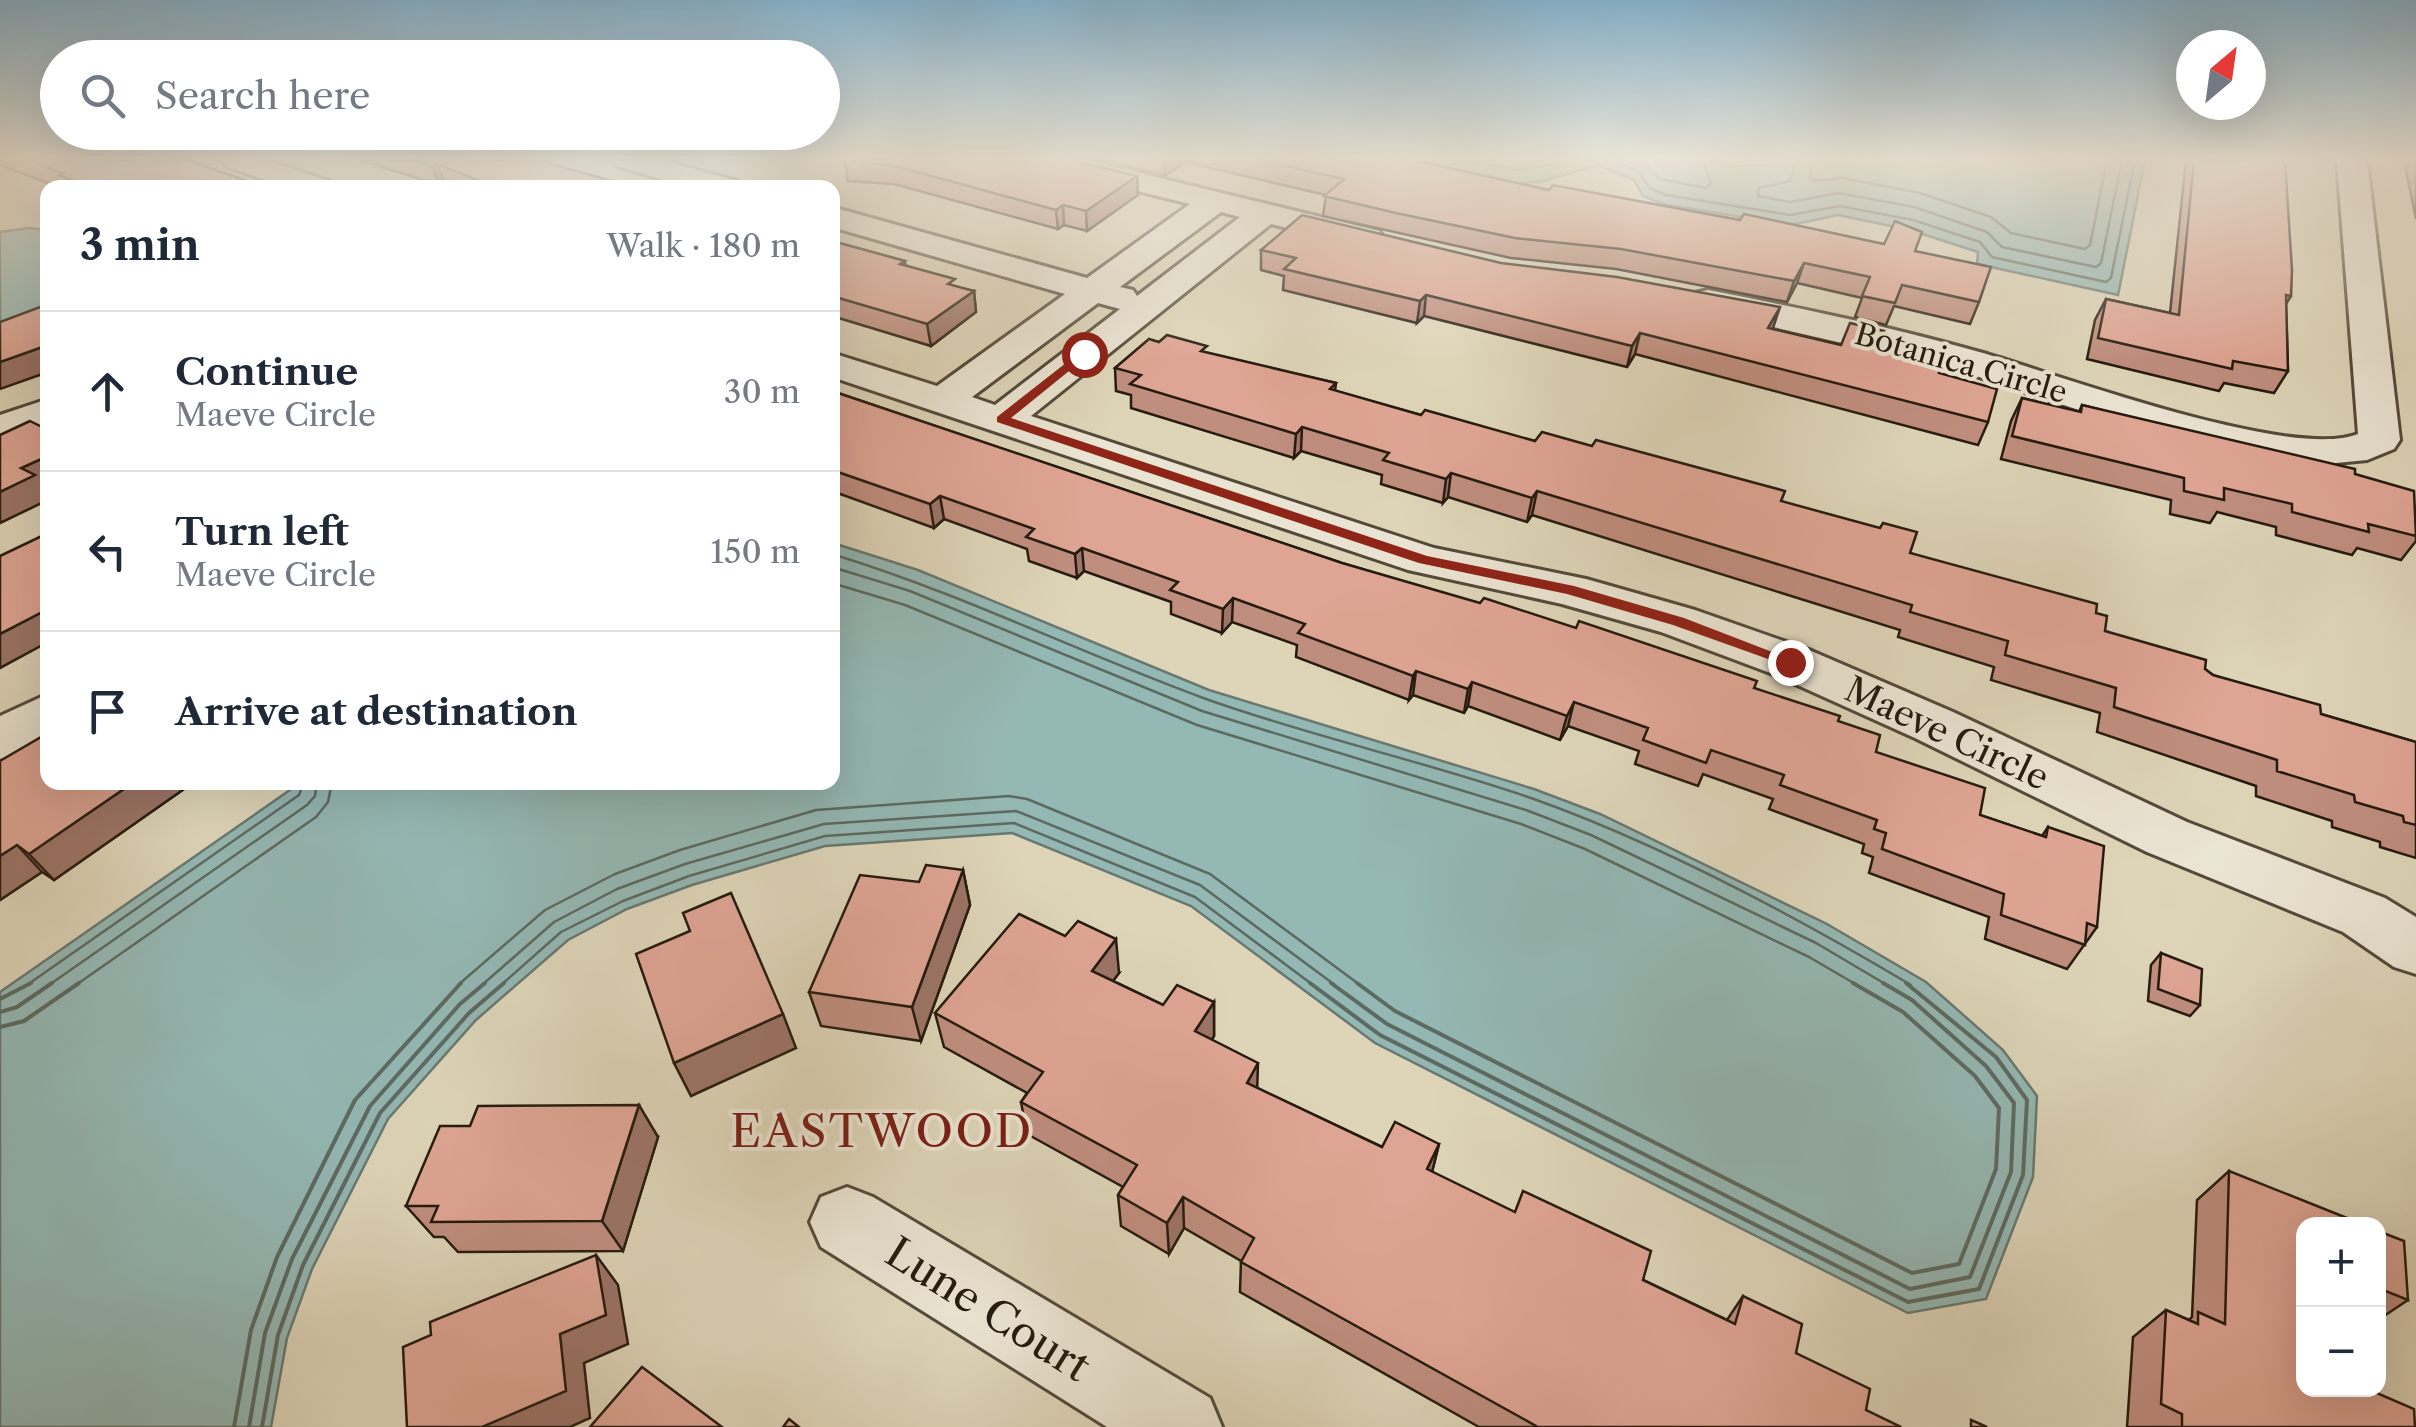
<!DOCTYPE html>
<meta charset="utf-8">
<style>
body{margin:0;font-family:"Libre Caslon Text",serif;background:#f2f2f3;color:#1f2937}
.controls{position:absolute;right:30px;bottom:30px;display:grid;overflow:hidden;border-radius:20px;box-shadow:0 10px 40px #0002}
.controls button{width:90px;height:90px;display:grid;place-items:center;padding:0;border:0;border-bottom:2px solid #e0e1e3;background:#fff;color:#1f2937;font:50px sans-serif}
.compass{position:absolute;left:2176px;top:30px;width:90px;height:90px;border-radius:50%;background:#fff;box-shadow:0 10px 40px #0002;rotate:29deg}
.stop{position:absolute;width:30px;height:30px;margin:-22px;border:8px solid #8f2418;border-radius:50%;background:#fff}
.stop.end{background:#8f2418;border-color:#fff;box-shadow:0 2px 10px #0008}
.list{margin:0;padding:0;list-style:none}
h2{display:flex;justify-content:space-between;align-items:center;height:130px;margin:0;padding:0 40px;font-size:42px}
h2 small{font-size:32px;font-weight:400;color:#747a83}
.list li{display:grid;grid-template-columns:65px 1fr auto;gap:30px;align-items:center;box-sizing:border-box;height:160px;padding:0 40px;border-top:2px solid #e0e1e3}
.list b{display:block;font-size:38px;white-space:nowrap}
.list p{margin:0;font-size:32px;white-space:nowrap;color:#747a83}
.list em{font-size:32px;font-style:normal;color:#747a83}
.icon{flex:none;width:55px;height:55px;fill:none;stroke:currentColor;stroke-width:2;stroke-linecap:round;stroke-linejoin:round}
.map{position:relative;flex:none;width:2416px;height:1427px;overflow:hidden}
.search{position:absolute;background:#fff;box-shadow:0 10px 40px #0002;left:40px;top:40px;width:800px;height:110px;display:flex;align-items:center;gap:25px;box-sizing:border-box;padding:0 35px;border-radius:55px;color:#747a83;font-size:38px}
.panel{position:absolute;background:#fff;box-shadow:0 10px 40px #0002;left:40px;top:180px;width:800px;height:610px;border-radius:20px}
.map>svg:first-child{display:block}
.water{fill:#94b8b4;stroke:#687972;stroke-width:2.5}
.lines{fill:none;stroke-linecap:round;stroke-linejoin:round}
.shore-far1{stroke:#5d6a62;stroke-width:2.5}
.shore{stroke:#5d6a62;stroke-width:4}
.street-casing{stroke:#544a3a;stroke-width:6}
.street{fill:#eae4d2;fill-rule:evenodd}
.wall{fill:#c08e7f;stroke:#261b0f;stroke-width:2.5}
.shaded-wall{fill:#9c7468;stroke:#261b0f;stroke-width:2.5}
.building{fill:#dfa594;stroke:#261b0f;stroke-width:2.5}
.route{fill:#8f2418}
.labels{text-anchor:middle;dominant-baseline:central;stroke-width:8;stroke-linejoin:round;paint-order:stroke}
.far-street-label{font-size:30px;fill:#261b0f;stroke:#eae4d2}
.street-label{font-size:35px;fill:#261b0f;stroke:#eae4d2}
.near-street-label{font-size:42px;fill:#261b0f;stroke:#eae4d2}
.near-neighbourhood-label{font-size:45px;letter-spacing:2.5px;fill:#7a1f14;stroke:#eae4d2}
</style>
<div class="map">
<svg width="2416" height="1427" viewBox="0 0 2416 1427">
<rect width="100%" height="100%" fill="#ded5b9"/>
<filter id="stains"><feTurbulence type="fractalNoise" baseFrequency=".002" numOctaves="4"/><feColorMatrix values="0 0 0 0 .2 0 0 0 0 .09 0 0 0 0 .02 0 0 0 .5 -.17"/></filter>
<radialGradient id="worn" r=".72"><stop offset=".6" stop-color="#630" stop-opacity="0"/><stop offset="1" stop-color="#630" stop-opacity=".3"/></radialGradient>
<!-- water -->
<g class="water">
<path d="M1414 160H1696L1732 166 1843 160H2145L2118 295 1977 264 1978 252 1910 230 1838 215 1791 225 1663 204 1643 196 1634 180 1598 165 1540 182 1516 183Z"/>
<path d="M29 228 47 230V308L0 325V232Z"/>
<path d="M833 543 918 570 1209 690 1534 789 1600 814 1827 924 1926 982 2003 1050 2037 1096 2033 1177 1986 1299 1908 1313 1375 1043 1191 906 1012 833 825 846 692 885 627 909 568 940 476 1020 388 1119 312 1269 287 1338 271 1427H0V992L300 783 832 782Z"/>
</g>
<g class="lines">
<!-- shore-far1 -->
<g class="shore-far1">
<path d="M1457 160 1518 170 1578 160"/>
<path d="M1612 160 1639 172 1650 188 1666 195 1790 215 1840 206 1913 220 1980 242 1992 257 2106 282 2111 278 2135 160"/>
<path d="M1643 160 1660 179 1706 188 1711 183 1702 160"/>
<path d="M1797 160 1790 181 1759 188 1758 196 1790 202 1839 193 1914 207 1987 232 2002 247 2096 267 2101 263 2122 160"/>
<path d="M1812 160 1810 177 1814 181 1843 178 1920 193 1991 217 2011 233 2085 249 2090 245 2107 160"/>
<path d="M832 554C960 593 1080 653 1206 699 1312 737 1424 761 1531 798 1658 843 1795 916 1911 985"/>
<path d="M832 567 910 591 1202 711 1526 810 1591 835 1816 943 1887 985"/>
<path d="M832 583 905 605 1197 725 1521 824 1585 849 1809 957 1857 985"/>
<path d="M27 985 299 795 304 782"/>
<path d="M49 985 307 805 315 796 317 782"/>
<path d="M76 985 316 817 328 802 332 782"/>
<path d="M458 985 545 910 615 874 680 850 816 810 1009 796 1027 799 1210 874 1360 985"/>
<path d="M482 985 554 922 617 889 685 864 824 824 1016 811 1200 885 1335 985"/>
<path d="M501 985 561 932 623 901 689 876 825 836 1014 823 1195 897 1313 985"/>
</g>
<!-- shore -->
<g class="shore">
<path d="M1310 983 1380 1035 1908 1302 1979 1289 2023 1175 2027 1100 1996 1057 1906 983"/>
<path d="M1331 983 1387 1024 1910 1289 1970 1277 2011 1172 2014 1103 1986 1066 1912 1000 1883 983"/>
<path d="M1357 983 1395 1011 1912 1273 1959 1264 1996 1169 1999 1108 1975 1076 1903 1012 1853 983"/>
<path d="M0 999 31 983"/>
<path d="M0 1012 17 1007 52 983"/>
<path d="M0 1027 24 1021 79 983"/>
<path d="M234 1427 251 1330 277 1257 355 1100 461 983"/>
<path d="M249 1427 265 1333 292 1259 370 1106 460 1004 485 983"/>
<path d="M262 1427 278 1335 303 1265 380 1113 469 1013 504 983"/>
</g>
<!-- street casing -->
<g class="street-casing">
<g id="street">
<path d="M222 160H266L329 181 333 188H287L226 166Z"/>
<path d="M613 160H661L737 181 741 188H690L617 166Z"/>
<path d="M1033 160H1085L1379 231 1384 238 1379 245 1367 248 1271 224 1031 416 1434 548 1586 579 1695 610 1809 650 1953 712 2187 822 2385 898 2416 917V974L2394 967 2343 932 2147 852 1915 738 1773 674 1661 632 1562 604 1408 570 832 377V353L937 386 1065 294 832 227V207L1087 278 1190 204 1037 166ZM1221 212 1240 217 1137 296 1133 290 1120 287ZM1098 303 1120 309 995 405 972 397Z"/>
<path d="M2337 160H2367L2400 440 2394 449 2367 460 2305 466 2100 417 1955 369 1695 309 1690 301 1695 293 1708 290C1800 308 1892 327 1983 353 2059 375 2291 461 2358 434Z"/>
<path d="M48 399V425L0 441V415Z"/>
<path d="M48 694V736L19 753 0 759V716Z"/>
<path d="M847 1187 873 1197 1210 1398 1222 1427H1107L821 1247 810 1222 821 1197Z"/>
</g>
</g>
<!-- street -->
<use href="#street" class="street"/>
</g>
<!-- wall -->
<g class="wall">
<path d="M0 160H187L267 188H61L0 165Z"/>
<path d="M359 160H538L618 183 619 188H456L445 183 440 185Z"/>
<path d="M1100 160H1412L1549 190 1740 220 1915 251 1979 302 1970 324 1894 306 1886 325 1855 317 1862 298 1797 283 1787 302 1616 269 1511 258 1323 216 1326 195 1185 162 1165 176Z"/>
<path d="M2186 160H2285L2291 296 2286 304 2288 371 2274 393 2224 383 2219 391 2087 359 2095 320 2106 299 2170 313Z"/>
<path d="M2404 160H2416V219Z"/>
<path d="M845 161 1137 176 1138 195 1087 231 1064 225 1058 229 894 184 848 181Z"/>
<path d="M832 241 905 261V265L956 287 974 291 976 312 931 346 832 316Z"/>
<path d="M1261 250 1772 329 1841 345 1878 346 1939 373 1988 422 1978 445 1635 354 1627 367 1424 316 1417 323 1283 290 1284 276 1261 270Z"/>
<path d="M1159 342 1336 383 1335 391 1421 415 1535 441 1781 501 1910 553 2096 613 2105 631 2205 669 2213 675 2321 714 2416 742V858L2380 847V842L2332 827V821L2256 796V786L2097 732 2100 713 1991 680 1994 667 1898 637 1900 630 1532 515 1527 522 1448 497 1443 503 1381 484 1382 475 1301 451 1294 458 1131 408V395L1116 391 1115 368Z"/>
<path d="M832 391 1342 563 1754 688 1838 721 1876 752 1980 815 2042 836 2048 827 2097 927 2067 969 1985 939 1989 917 1869 873 1873 857 1862 853 1864 844 1769 809 1773 799 1703 774 1698 786 1635 764 1639 751 1568 726 1560 740 1468 706 1464 713 1413 695 1409 700 1296 657 1297 645 1232 622 1222 633 1171 614V602L1084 571 1077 578 1029 561 1027 549 944 519 934 528 832 491Z"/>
<path d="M2022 398 2079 412 2082 405 2355 474 2416 508V541L2401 560 2357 548 2352 555 2276 535V527L2217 512 2210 523 2170 514 2171 500 2001 459 2011 421Z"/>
<path d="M0 761 48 782H194L54 880 42 872 0 900Z"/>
<path d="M963 870 970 905 921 1041 821 1026 809 992 919 882Z"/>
<path d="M2161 953 2200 1005 2190 1016 2148 1001 2151 965Z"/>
<path d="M1119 973 1113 981 1163 1005 1214 1002V1036L1212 1040 1257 1088 1382 1147 1439 1144 1432 1172 1643 1280 1727 1320 1743 1296 1796 1353 1866 1410 1901 1427H1479L1240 1292 1241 1261 1184 1228 1169 1254 1121 1226 1118 1195 1123 1187 1027 1134 1021 1102 1027 1093 944 1047 935 1013Z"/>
<path d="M658 1137 623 1251 458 1252 444 1237H434L406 1206Z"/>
<path d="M2229 1171 2304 1390 2415 1427H2127L2133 1337 2166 1310 2189 1320 2192 1317 2197 1200Z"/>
<path d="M2378 1231 2408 1300 2378 1320Z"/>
</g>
<!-- shaded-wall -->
<g class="shaded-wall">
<path d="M1165 160H1185V162L1165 176Z"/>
<path d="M437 164 445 183 440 185 432 166Z"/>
<path d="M1137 176 1138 195 1087 231 1086 211Z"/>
<path d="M618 183 619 188H595Z"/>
<path d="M1063 205 1064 225 1058 229 1056 210Z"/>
<path d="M1804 263 1797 283 1787 302 1794 281Z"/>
<path d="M974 291 976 312 931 346 927 324Z"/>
<path d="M1426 295 1424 316 1417 323 1420 301Z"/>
<path d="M1780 307 1773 328 1761 350 1768 328Z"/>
<path d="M1640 333 1635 354 1627 367 1632 346Z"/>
<path d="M48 345V372L0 389V362Z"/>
<path d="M1302 427 1301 451 1294 458 1296 434Z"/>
<path d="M48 456V487L44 488 48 493V500L0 523V492L21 468Z"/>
<path d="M1451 473 1448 497 1443 503 1446 479Z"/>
<path d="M1537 491 1532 515 1527 522 1532 498Z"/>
<path d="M940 496 944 519 934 528 930 504Z"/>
<path d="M1082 548 1084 571 1077 578 1075 554Z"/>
<path d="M1233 598 1232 622 1222 633 1223 609Z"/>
<path d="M48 609V642L0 668V634Z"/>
<path d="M1416 671 1413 695 1409 700 1413 676Z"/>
<path d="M1472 682 1468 706 1464 713 1468 689Z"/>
<path d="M1574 702 1568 726 1560 740 1567 716Z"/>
<path d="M134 782H194L54 880 29 854Z"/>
<path d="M17 845 42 872 0 900V856Z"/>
<path d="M963 870 970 905 921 1041 912 1007Z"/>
<path d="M1116 939 1119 973 1095 1005 1092 971Z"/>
<path d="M1214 1002V1036L1196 1065 1195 1031Z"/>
<path d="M783 1014 796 1048 691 1096 674 1063Z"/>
<path d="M1258 1063 1257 1096 1247 1083Z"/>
<path d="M639 1105 658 1137 623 1251 602 1221Z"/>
<path d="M1439 1144 1431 1176 1427 1169Z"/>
<path d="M1183 1197 1184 1228 1169 1254 1167 1223Z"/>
<path d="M596 1255 618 1285 628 1344 584 1363 590 1418 570 1427H482Z"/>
</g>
<!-- building -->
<g class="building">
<path d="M26 160H187L267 188H93L58 175 63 173Z"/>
<path d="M413 160H538L618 183 595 188H497L437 164 432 166Z"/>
<path d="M846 160H1072L1137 176 1086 211 1063 205 1056 210 891 165 845 161Z"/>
<path d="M1259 160H1412L1549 190 1553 185 1740 220 1744 214 1884 244 1895 221 1922 232 1915 251 1991 267 1979 302 1902 285 1895 303 1862 296 1870 277 1804 263 1794 281 1621 249 1515 238 1396 213 1324 196 1344 179Z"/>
<path d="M2194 160H2285L2292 270 2291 296 2286 295 2288 371 2233 361 2232 369 2098 338 2106 299 2179 315Z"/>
<path d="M1302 215 1501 263 1617 277 1780 307 1768 328 1841 345 1850 323 1884 331 1878 346 1943 362 1939 373 1997 389 1988 422 1640 333 1632 346 1426 295 1420 301 1284 269 1296 258 1261 250Z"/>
<path d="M832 241 905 261 900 264 955 279 948 284 974 291 927 324 832 296Z"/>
<path d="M48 304V345L0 362V322Z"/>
<path d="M1167 335 1207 346 1201 351 1336 383 1330 389 1421 415 1425 410 1535 441 1542 432 1592 446 1596 440 1785 491 1781 501 1880 528 1883 523 1917 532 1910 553 2097 604 2096 613 2107 616 2105 631 2206 660 2205 669 2213 675 2320 705 2321 714 2416 742V825L2404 822 2403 816 2355 802 2354 795 2277 771V760L2114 707 2116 688 2005 655 2008 641 1910 612 1912 605 1537 491 1532 498 1451 473 1446 479 1383 460 1389 453 1302 427 1296 434 1130 384 1141 375 1115 368 1149 339 1159 342Z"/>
<path d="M832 391 1342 563 1480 603 1484 598 1576 628 1579 621 1757 681 1754 688 1840 716 1838 721 1880 735 1876 752 1985 788 1980 815 2046 837 2048 827 2104 846 2097 927 2087 923 2085 945 2001 915 2004 894 1882 849 1886 833 1874 829 1877 820 1780 785 1784 775 1711 750 1706 763 1643 740 1648 728 1574 702 1567 716 1472 682 1468 689 1416 671 1413 676 1298 633 1305 624 1233 598 1223 609 1170 590 1178 582 1082 548 1075 554 1026 537 1034 529 940 496 930 504 832 470Z"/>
<path d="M2022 398 2081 412 2082 405 2355 469V474L2414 491 2416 536 2368 524 2369 532 2292 512V504L2224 488V500L2184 491V478L2012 436Z"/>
<path d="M30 421 48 430V456L21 468 35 475 0 492V435Z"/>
<path d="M48 533V609L0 634V556Z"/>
<path d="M48 733V782H134L29 854 17 845 0 856V761Z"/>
<path d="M926 865 963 870 912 1007 809 992 860 875 919 882Z"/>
<path d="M731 893 783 1014 674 1063 636 954 690 931 683 913Z"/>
<path d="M1019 914 1065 936 1078 921 1116 939 1092 971 1163 1005 1177 985 1214 1002 1195 1031 1258 1063 1247 1083 1382 1147 1395 1122 1439 1144 1427 1169 1515 1212 1523 1191 1651 1251 1643 1280 1735 1324 1743 1296 1802 1324 1796 1353 1870 1389 1866 1410 1901 1427H1538L1241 1262 1254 1238 1183 1197 1167 1223 1118 1195 1137 1165 1021 1102 1043 1072 935 1013Z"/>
<path d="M2161 953 2202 969 2200 1005 2158 989Z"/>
<path d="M639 1105 602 1221 431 1222 438 1206H406L440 1126H470L478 1106Z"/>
<path d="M2229 1171 2362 1224H2304V1390H2370L2414 1409 2415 1427H2182V1414L2161 1404 2166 1310 2198 1324V1312L2225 1324Z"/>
<path d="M2378 1231 2404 1241 2408 1300 2378 1288Z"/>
<path d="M596 1255 606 1315 560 1334 566 1391 482 1427H407L403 1347 431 1335 430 1322Z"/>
<path d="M642 1367 722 1427H590Z"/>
<path d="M789 1419 799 1427H783Z"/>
<path d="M1971 1420 1987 1427H1971Z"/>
</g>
<!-- sky -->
<linearGradient id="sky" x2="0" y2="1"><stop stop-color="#86b6d3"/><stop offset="0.44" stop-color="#f0ece0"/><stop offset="1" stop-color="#f0ece0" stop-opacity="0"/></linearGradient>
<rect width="2416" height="360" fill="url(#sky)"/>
<!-- route -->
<path class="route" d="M1080 352 1090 354 1011 418 1427 556 1574 586 1684 618 1798 662 1785 665 1673 625 1567 594 1419 563 997 422V417Z"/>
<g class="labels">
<!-- far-street labels -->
<g class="far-street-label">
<text transform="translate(1961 363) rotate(16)">Botanica Circle</text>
</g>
<!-- street labels -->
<g class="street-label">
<text transform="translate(1947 733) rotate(25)">Maeve Circle</text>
</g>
<!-- near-street labels -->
<g class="near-street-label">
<text transform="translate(988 1309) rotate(32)">Lune Court</text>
</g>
<!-- near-neighbourhood labels -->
<g class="near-neighbourhood-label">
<text x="882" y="1131">EASTWOOD</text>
</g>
</g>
<rect width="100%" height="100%" filter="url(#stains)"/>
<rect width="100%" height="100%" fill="url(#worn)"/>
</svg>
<div class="controls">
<button>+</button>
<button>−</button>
</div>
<svg class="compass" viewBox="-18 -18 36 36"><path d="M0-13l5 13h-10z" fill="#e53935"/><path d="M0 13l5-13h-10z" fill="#747a83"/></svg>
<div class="stop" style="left:1084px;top:354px"></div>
<div class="stop end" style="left:1790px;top:662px"></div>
<div class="search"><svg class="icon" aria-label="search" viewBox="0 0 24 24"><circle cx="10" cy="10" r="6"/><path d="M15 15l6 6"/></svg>Search here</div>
<section class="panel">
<h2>3 min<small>Walk · 180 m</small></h2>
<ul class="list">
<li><svg class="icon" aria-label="ahead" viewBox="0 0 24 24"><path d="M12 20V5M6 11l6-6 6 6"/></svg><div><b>Continue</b><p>Maeve Circle</p></div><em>30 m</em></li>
<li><svg class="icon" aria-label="left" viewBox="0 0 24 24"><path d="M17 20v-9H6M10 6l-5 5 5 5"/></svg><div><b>Turn left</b><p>Maeve Circle</p></div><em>150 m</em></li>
<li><svg class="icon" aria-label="arrive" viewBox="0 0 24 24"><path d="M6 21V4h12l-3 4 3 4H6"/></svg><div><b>Arrive at destination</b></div></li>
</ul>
</section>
</div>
